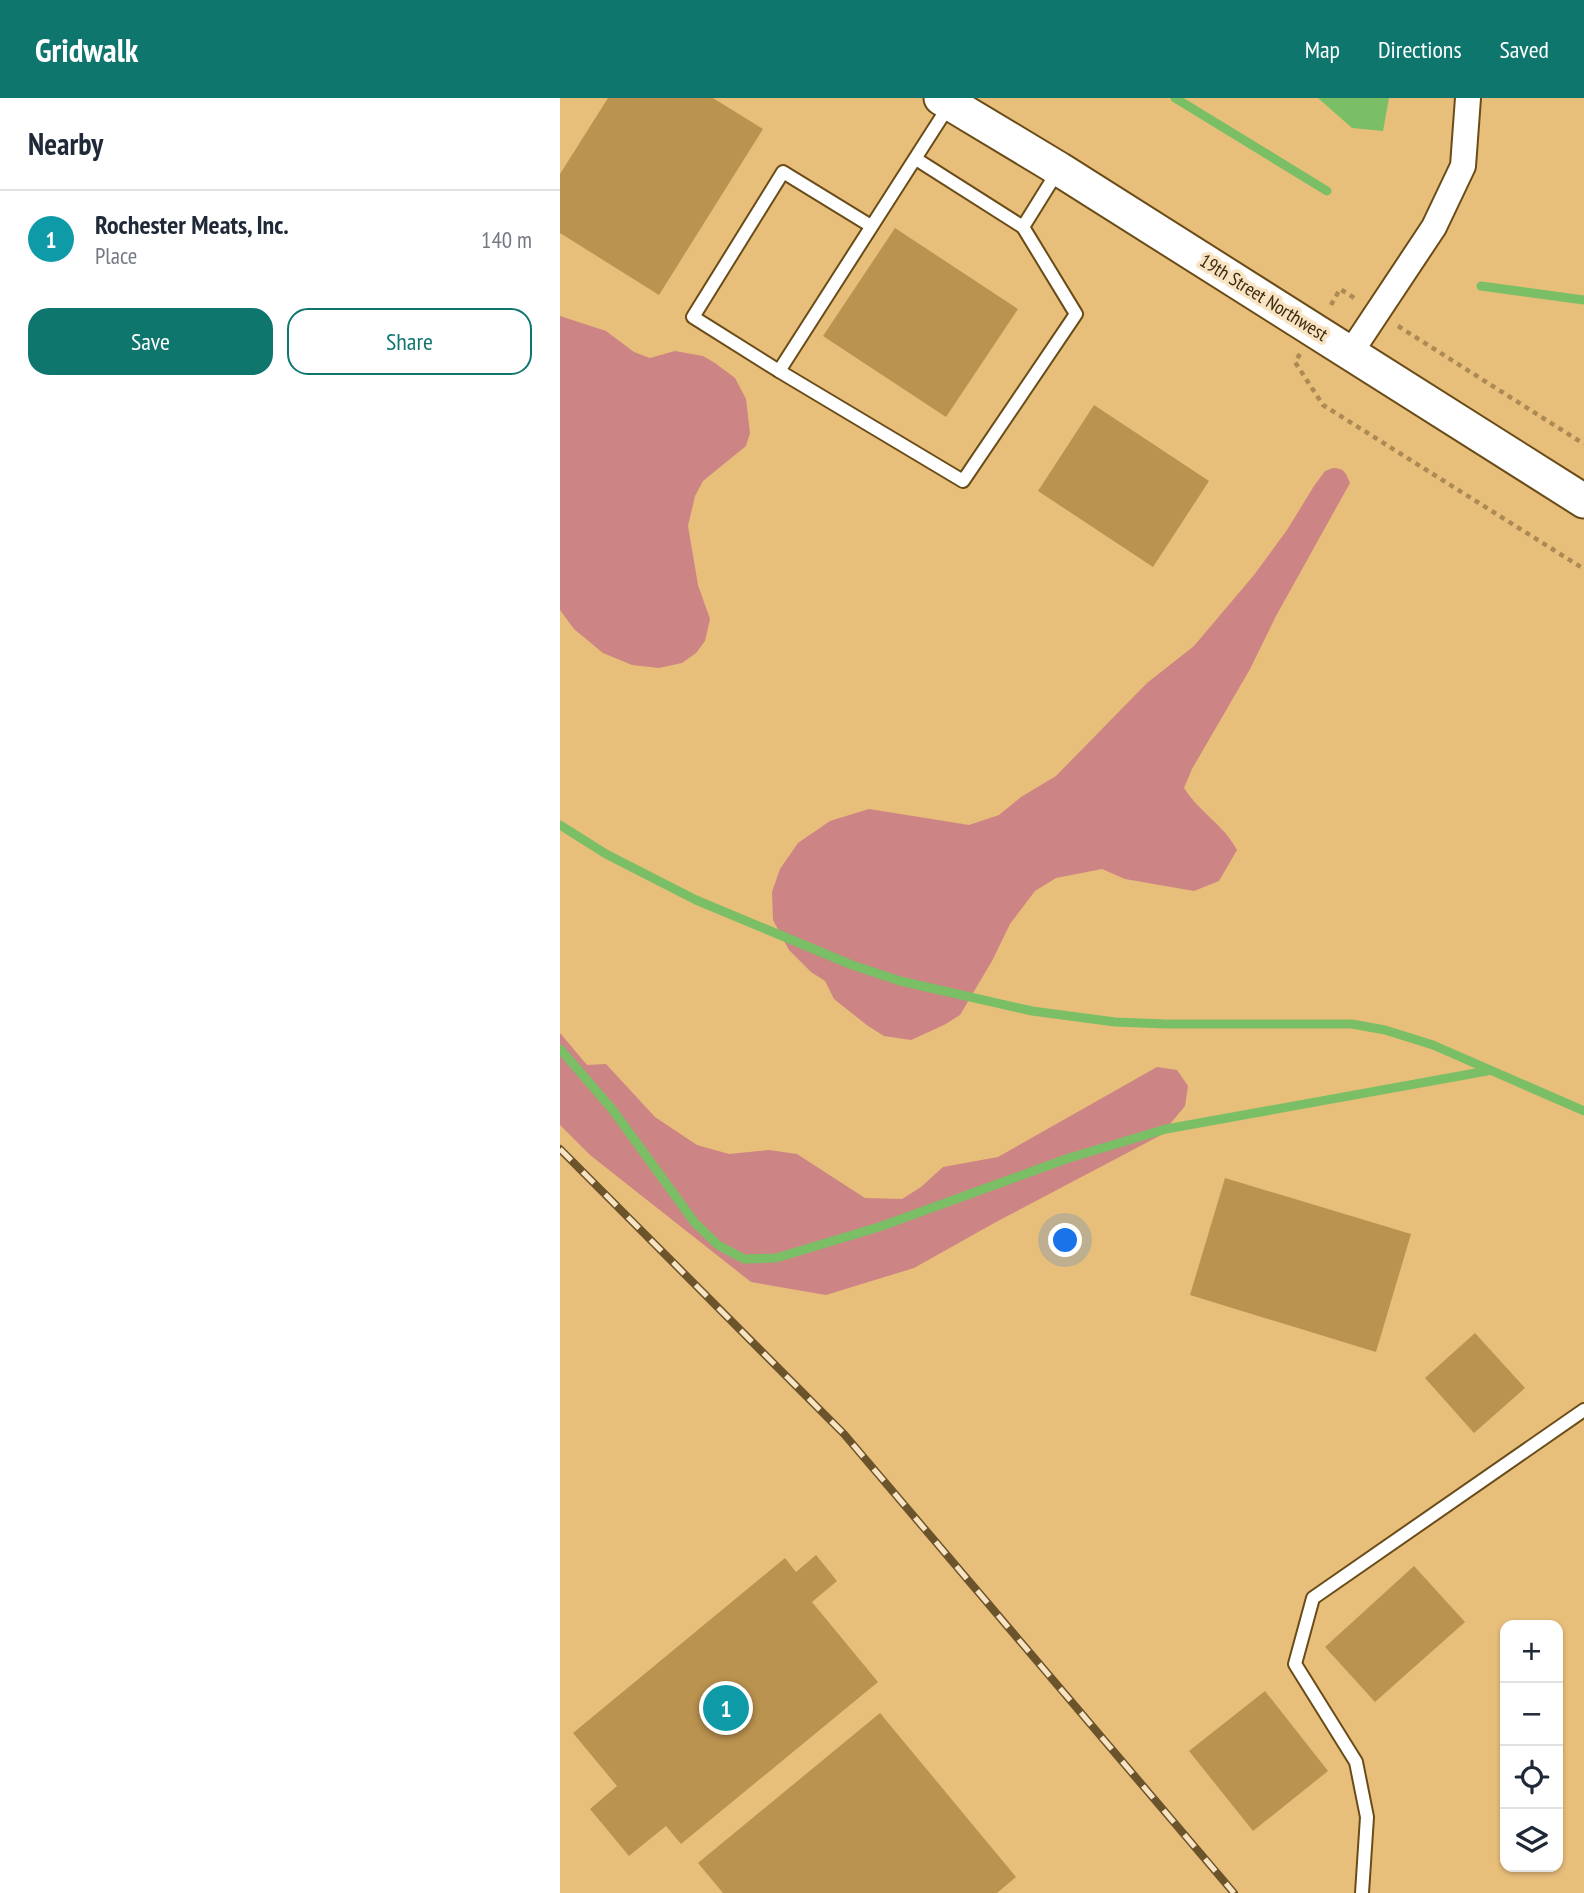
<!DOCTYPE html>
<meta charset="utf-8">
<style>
body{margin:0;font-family:"PT Sans Narrow",sans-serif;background:#f2f2f3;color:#1f2937}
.controls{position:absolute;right:21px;bottom:21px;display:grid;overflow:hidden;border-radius:14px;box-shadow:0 2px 5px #0004}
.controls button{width:63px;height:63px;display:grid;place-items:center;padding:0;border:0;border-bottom:2px solid #e0e1e3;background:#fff;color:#1f2937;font:35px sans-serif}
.you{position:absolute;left:506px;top:1143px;width:24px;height:24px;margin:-18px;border:5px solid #fff;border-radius:50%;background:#1a73e8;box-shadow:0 0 0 10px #1a73e833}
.badge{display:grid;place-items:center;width:46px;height:46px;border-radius:50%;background:#0f766e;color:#fff;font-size:23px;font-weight:700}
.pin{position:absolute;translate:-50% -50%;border:4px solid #fff;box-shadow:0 2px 7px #0006}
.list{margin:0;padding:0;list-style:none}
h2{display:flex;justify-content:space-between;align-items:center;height:91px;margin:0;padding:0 28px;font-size:30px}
h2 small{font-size:23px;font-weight:400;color:#747a83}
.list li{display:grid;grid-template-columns:46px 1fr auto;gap:21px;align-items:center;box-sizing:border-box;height:98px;padding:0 28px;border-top:2px solid #e0e1e3}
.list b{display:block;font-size:26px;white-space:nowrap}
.list p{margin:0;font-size:23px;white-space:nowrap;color:#747a83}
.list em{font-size:23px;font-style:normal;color:#747a83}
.actions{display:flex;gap:14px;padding:21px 28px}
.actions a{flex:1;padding:16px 0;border:2px solid #0f766e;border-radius:21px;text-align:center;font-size:24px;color:#0f766e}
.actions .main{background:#0f766e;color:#fff}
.icon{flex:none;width:38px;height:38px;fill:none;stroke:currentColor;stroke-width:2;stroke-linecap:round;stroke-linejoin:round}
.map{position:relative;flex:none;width:1024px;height:1795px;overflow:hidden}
header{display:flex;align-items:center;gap:42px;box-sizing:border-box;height:98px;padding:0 35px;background:#0f766e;color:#fff}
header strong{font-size:33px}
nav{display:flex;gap:38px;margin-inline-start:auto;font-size:24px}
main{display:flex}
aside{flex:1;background:#fff}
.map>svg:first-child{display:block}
.green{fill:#cd8485}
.water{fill:#7abf65}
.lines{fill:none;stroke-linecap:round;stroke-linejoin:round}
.stream{stroke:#7abf65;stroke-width:9}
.building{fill:#bb9350}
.lane-casing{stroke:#694c17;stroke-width:16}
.street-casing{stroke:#694c17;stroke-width:28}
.secondary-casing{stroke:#694c17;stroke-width:37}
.path{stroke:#ab8a54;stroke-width:4.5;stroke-dasharray:5 5;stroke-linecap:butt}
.lane{stroke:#fff;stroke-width:12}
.street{stroke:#fff;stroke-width:24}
.secondary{stroke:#fff;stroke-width:33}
.rail-casing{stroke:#6b542c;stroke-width:8}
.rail{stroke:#f8e3c2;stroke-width:5;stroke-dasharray:16;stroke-linecap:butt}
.labels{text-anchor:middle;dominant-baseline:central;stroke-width:7;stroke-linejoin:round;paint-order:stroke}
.street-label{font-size:19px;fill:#3a2a0d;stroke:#f8e3c2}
</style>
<header>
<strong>Gridwalk</strong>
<nav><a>Map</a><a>Directions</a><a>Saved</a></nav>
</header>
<main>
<aside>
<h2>Nearby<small></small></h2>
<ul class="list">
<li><span class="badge" style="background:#0f9aa8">1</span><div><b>Rochester Meats, Inc.</b><p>Place</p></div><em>140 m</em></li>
</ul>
<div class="actions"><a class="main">Save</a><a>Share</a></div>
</aside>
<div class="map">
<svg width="1024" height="1795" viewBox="0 0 1024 1795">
<rect width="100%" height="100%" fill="#e8be7b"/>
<!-- green -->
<g class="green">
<path d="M0 218 46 233 74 254 90 260 115 253 143 258 155 265 175 280 186 301 190 335 186 348 143 383 135 398 128 428 138 487 150 521 145 543 136 555 122 565 99 570 72 567 43 555 14 531 0 512Z"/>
<path d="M773 370C784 370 786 375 790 385L716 518 690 571 632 671 624 690C640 715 663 726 677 752L659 783 634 793 565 781 542 771 496 780 475 793 450 826 432 863 400 917 384 927 351 942 324 938 308 928 274 901 265 883 251 874 229 852 213 822 212 794 220 771 238 745 270 723 309 711 409 727 439 717 461 699 496 678 587 585 634 548 694 477 727 432 754 388 765 373Z"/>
<path d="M0 935 27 967 46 966 95 1019 137 1047 169 1056 209 1052 237 1056 305 1100 342 1101 361 1089 383 1069 438 1059 597 969 617 972 628 988 625 1008 601 1037 436 1124 354 1170 266 1197 191 1184 30 1057 0 1027Z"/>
</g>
<!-- water -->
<path class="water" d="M758 0H829L823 33 792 30Z"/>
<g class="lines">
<!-- stream -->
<g class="stream">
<path d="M615 0 767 93"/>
<path d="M921 188 1024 202"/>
<path d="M0 727 46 756 136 802 292 867 340 883 472 913 555 924 606 926H792L825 932 873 947 1024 1013"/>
<path d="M0 951 52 1011 135 1125 158 1147 184 1161 216 1160 319 1129 509 1060 606 1031 927 973"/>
</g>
</g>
<!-- building -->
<g class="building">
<path d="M48 0H153L203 31 99 197 0 135V76Z"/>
<path d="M335 130 458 211 386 319 263 238Z"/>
<path d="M534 307 649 383 593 469 478 393Z"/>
<path d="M665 1080 851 1136 816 1254 630 1197Z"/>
<path d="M915 1235 965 1290 914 1335 865 1280Z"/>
<path d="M256 1457 277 1483 252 1504 318 1584 121 1746 106 1728 69 1758 30 1711 57 1688 13 1635 225 1460 236 1474Z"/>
<path d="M854 1468 905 1524 815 1604 765 1549Z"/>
<path d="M705 1593 768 1673 693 1733 629 1653Z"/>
<path d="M320 1615 456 1779 437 1795H163L138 1765Z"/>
</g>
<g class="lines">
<!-- lane casing -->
<g class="lane-casing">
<g id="lane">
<path d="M390 6 219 273 403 383 516 216 463 129 499 71"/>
<path d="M356 61 463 129"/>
<path d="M219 273 133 219 223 74 311 128"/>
<path d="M802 1795 807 1719 796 1664 735 1566 753 1500 1024 1312"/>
</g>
</g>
<!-- street casing -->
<g class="street-casing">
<path id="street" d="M791 254 874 129 903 68 908 0"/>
</g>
<!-- secondary casing -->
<g class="secondary-casing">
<path id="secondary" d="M381 0 499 71 1024 403"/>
</g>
<!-- path -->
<g class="path">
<path d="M771 207 780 191 796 201"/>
<path d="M838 228 1024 346"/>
<path d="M740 256 735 264 763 307 1024 471"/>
</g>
<!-- lane -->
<use href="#lane" class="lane"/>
<!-- street -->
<use href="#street" class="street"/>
<!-- secondary -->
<use href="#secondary" class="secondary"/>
<!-- rail casing -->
<g class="rail-casing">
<path id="rail" d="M0 1051 284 1336 674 1795"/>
</g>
<!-- rail -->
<use href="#rail" class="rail"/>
</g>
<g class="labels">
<!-- street labels -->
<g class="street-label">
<text transform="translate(704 199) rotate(32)">19th Street Northwest</text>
</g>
</g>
</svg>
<div class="controls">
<button>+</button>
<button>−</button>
<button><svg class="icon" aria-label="locate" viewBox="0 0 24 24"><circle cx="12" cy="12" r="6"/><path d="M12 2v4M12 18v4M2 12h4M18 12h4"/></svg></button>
<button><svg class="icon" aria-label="layers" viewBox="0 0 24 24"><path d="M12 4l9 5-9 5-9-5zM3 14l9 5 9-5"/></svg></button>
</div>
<div class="you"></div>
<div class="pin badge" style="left:166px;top:1610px;background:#0f9aa8">1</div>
</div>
</main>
